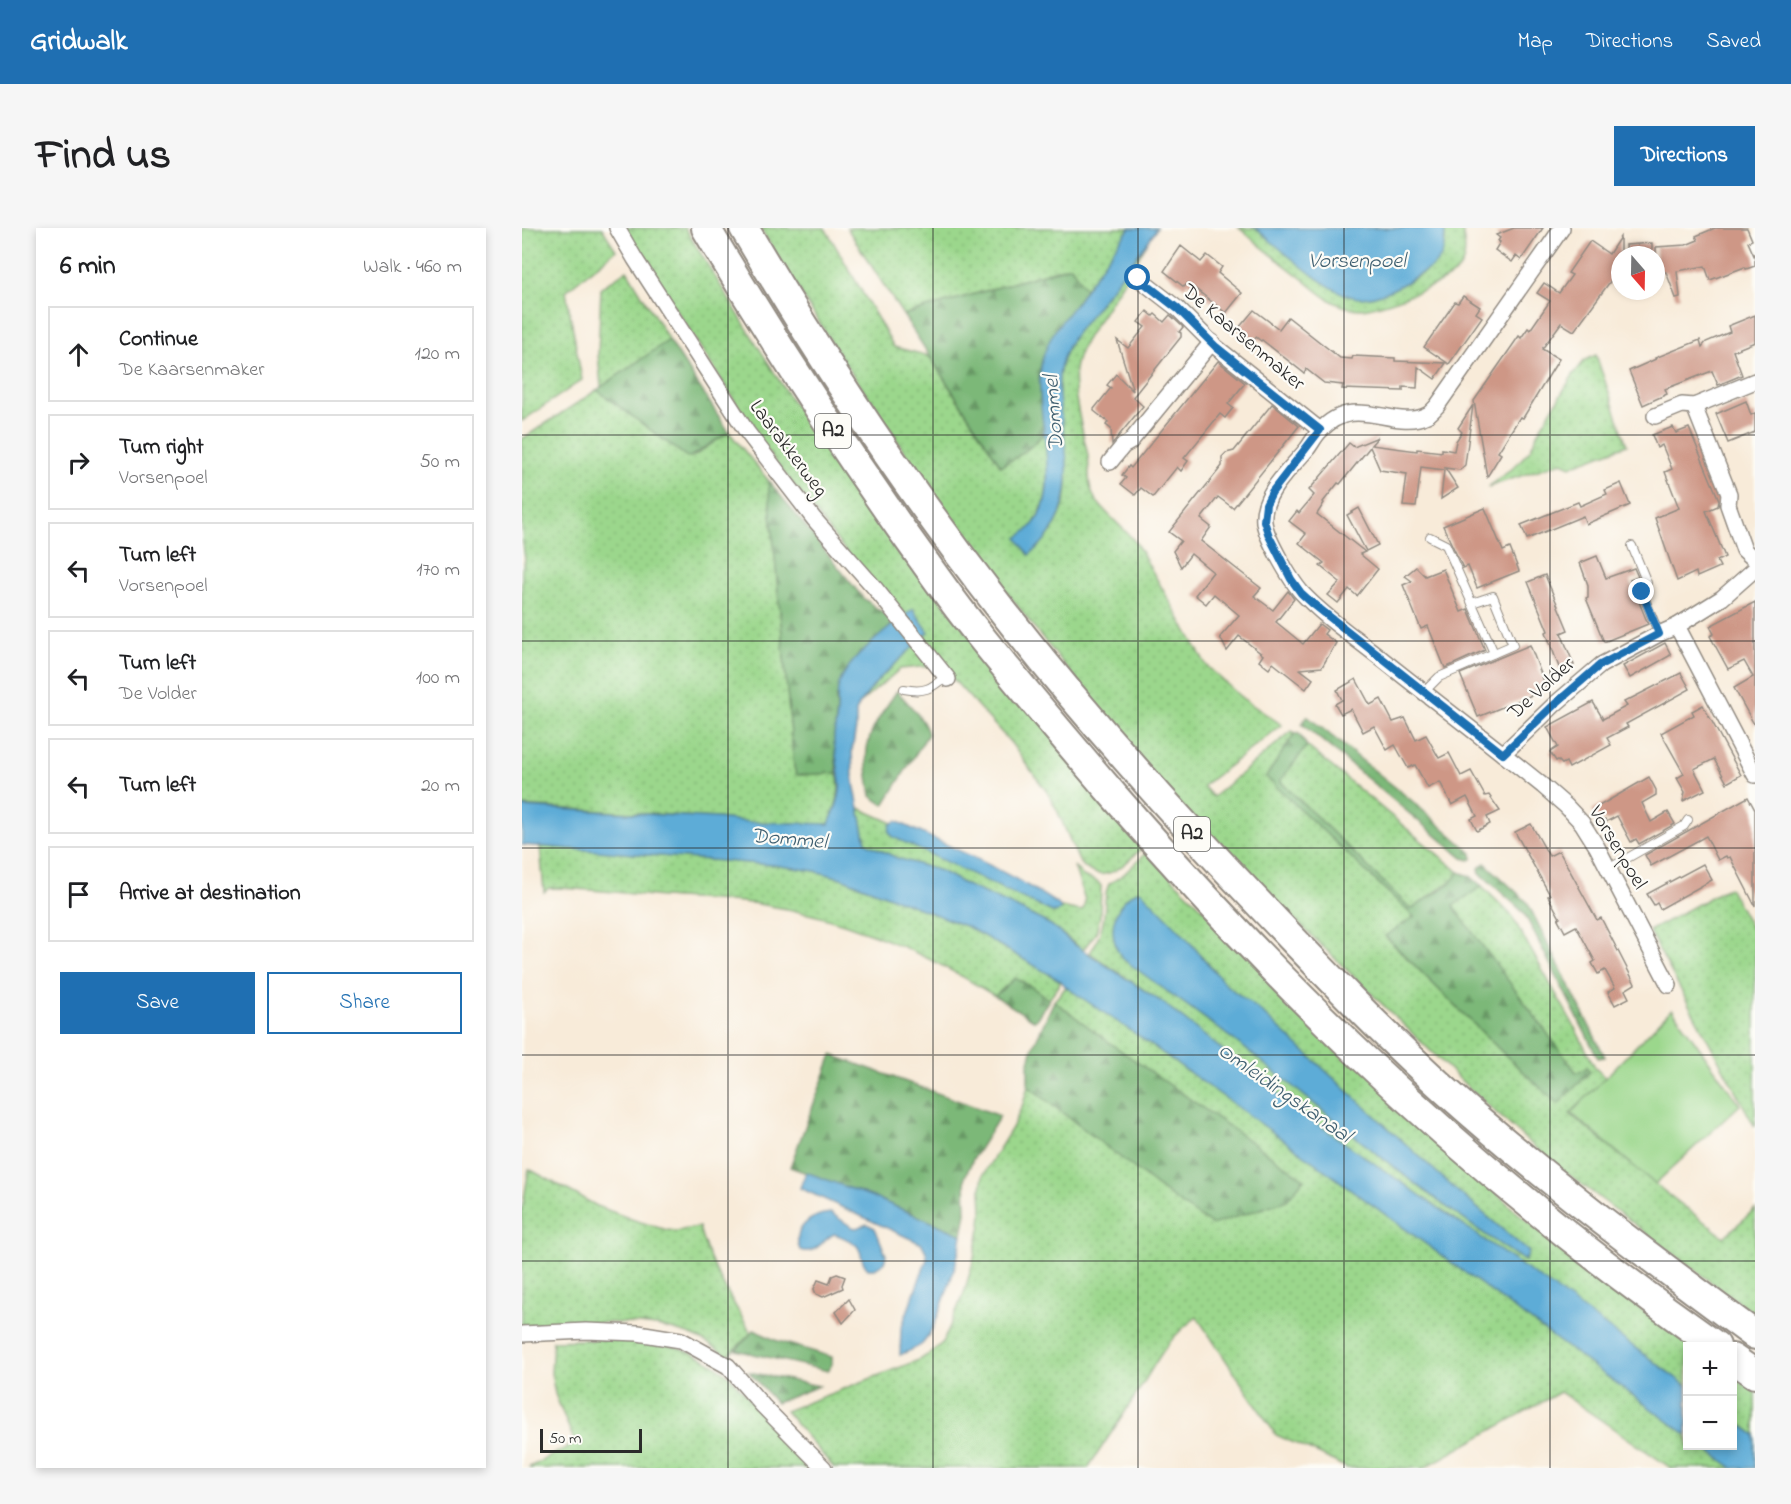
<!DOCTYPE html>
<meta charset="utf-8">
<style>
body{margin:0;font-family:"Indie Flower",sans-serif;background:#f6f6f6;color:#202124}
.controls{position:absolute;right:18px;bottom:18px;display:grid;overflow:hidden;border-radius:0px;box-shadow:0 3px 9px #0003}
.controls button{width:54px;height:54px;display:grid;place-items:center;padding:0;border:0;border-bottom:2px solid #e0e0e0;background:#fff;color:#202124;font:30px sans-serif}
.compass{position:absolute;left:1089px;top:18px;width:54px;height:54px;border-radius:50%;background:#fff;box-shadow:0 3px 9px #0003;rotate:160deg}
.scale{position:absolute;left:18px;bottom:15px;width:102px;box-sizing:border-box;padding-left:6px;border:3px solid #2b2b2b;border-top:0;font-size:16px;line-height:21px;white-space:nowrap;color:#2b2b2b;-webkit-text-stroke:4px #fdfcf7;paint-order:stroke}
.stop{position:absolute;width:18px;height:18px;margin:-14px;border:4px solid #1f6fb2;border-radius:50%;background:#fff}
.stop.end{background:#1f6fb2;border-color:#fff;box-shadow:0 2px 6px #0008}
.list{margin:0;padding:0;list-style:none}
h2{display:flex;justify-content:space-between;align-items:center;height:78px;margin:0;padding:0 24px;font-size:26px}
h2 small{font-size:20px;font-weight:400;color:#757577}
.list li{display:grid;grid-template-columns:39px 1fr auto;gap:18px;align-items:center;box-sizing:border-box;height:96px;margin:0 12px 12px;padding:0 12px;border:2px solid #e0e0e0;border-radius:0px}
.list b{display:block;font-size:22px;white-space:nowrap}
.list p{margin:0;font-size:20px;white-space:nowrap;color:#757577}
.list em{font-size:20px;font-style:normal;color:#757577}
.actions{display:flex;gap:12px;padding:18px 24px}
.actions a{flex:1;padding:14px 0;border:2px solid #1f6fb2;border-radius:0px;text-align:center;font-size:21px;color:#1f6fb2}
.actions .main{background:#1f6fb2;color:#fff}
.icon{flex:none;width:33px;height:33px;fill:none;stroke:currentColor;stroke-width:2;stroke-linecap:round;stroke-linejoin:round}
.map{position:relative;flex:none;width:1233px;height:1240px;overflow:hidden;border-radius:0px}
header{display:flex;align-items:center;gap:36px;box-sizing:border-box;height:84px;padding:0 30px;background:#1f6fb2;color:#fff}
header strong{font-size:28px}
nav{display:flex;gap:33px;margin-inline-start:auto;font-size:21px}
.intro{display:flex;align-items:center;justify-content:space-between;box-sizing:border-box;height:144px;padding:0 36px}
h1{margin:0;font-size:42px}
.button{padding:15px 27px;border-radius:0px;background:#1f6fb2;color:#fff;font-size:21px;font-weight:700}
main{display:flex;gap:36px;padding:0 36px}
aside{flex:1;background:#fff;border-radius:0px;box-shadow:0 3px 9px #0003}
.map>svg:first-child{display:block}
.grass{fill:url(#grass-dots);stroke:#63815c;stroke-width:1.5;fill-rule:evenodd}
.forest{fill:url(#forest-firs);stroke:#547252;stroke-width:1.5}
.garden{fill:#9bd78c;stroke:#63815c;stroke-width:1.5}
.water{fill:#5dacd7;stroke:#446c81;stroke-width:1.5}
.building{fill:#ce9786}
.lines{fill:none;stroke-linecap:round;stroke-linejoin:round}
.service-casing{stroke:#928b82;stroke-width:10}
.minor-casing{stroke:#928b82;stroke-width:18}
.motorway-casing{stroke:#928b82;stroke-width:32}
.service{stroke:#fff;stroke-width:8}
.minor{stroke:#fff;stroke-width:15}
.motorway{stroke:#fff;stroke-width:28}
.route{stroke:#1f6fb2;stroke-width:8}
.grid{fill:none;stroke:#2b2b2b;stroke-width:1.5;stroke-opacity:0.55}
.labels{text-anchor:middle;dominant-baseline:central;stroke-width:4.5;stroke-linejoin:round;paint-order:stroke}
.shield{fill:#fdfcf7;stroke:#6a6a68;stroke-width:1.5}
.shield-label{font-size:20px;font-weight:bold;fill:#2b2b2b}
.street-label{font-size:21px;fill:#2b2b2b;stroke:#fdfcf7}
.water-label{font-size:22px;font-style:italic;fill:#3f5f70;stroke:#fdfcf7}
</style>
<header>
<strong>Gridwalk</strong>
<nav><a>Map</a><a>Directions</a><a>Saved</a></nav>
</header>
<div class="intro"><h1>Find us</h1><a class="button">Directions</a></div>
<main>
<aside>
<h2>6 min<small>Walk · 460 m</small></h2>
<ul class="list">
<li><svg class="icon" aria-label="ahead" viewBox="0 0 24 24"><path d="M12 20V5M6 11l6-6 6 6"/></svg><div><b>Continue</b><p>De Kaarsenmaker</p></div><em>120 m</em></li>
<li><svg class="icon" aria-label="right" viewBox="0 0 24 24"><path d="M7 20v-9h11M14 6l5 5-5 5"/></svg><div><b>Turn right</b><p>Vorsenpoel</p></div><em>50 m</em></li>
<li><svg class="icon" aria-label="left" viewBox="0 0 24 24"><path d="M17 20v-9H6M10 6l-5 5 5 5"/></svg><div><b>Turn left</b><p>Vorsenpoel</p></div><em>170 m</em></li>
<li><svg class="icon" aria-label="left" viewBox="0 0 24 24"><path d="M17 20v-9H6M10 6l-5 5 5 5"/></svg><div><b>Turn left</b><p>De Volder</p></div><em>100 m</em></li>
<li><svg class="icon" aria-label="left" viewBox="0 0 24 24"><path d="M17 20v-9H6M10 6l-5 5 5 5"/></svg><div><b>Turn left</b></div><em>20 m</em></li>
<li><svg class="icon" aria-label="arrive" viewBox="0 0 24 24"><path d="M6 21V4h12l-3 4 3 4H6"/></svg><div><b>Arrive at destination</b></div></li>
</ul>
<div class="actions"><a class="main">Save</a><a>Share</a></div>
</aside>
<div class="map">
<svg width="1233" height="1240" viewBox="0 0 1233 1240">
<defs>
<pattern id="grass-dots" width="8" height="8" patternUnits="userSpaceOnUse" patternTransform="scale(1.5)"><rect width="8" height="8" fill="#9bd78c"/><path d="M2 2h.1M6 6h.1" fill="none" stroke="#86b979" stroke-width="1.8" stroke-linecap="round"/></pattern>
<pattern id="forest-firs" width="22" height="20" patternUnits="userSpaceOnUse" patternTransform="scale(1.5)"><rect width="22" height="20" fill="#7cb878"/><path d="M5 1l3.5 6h-7zM16 11l3.5 6h-7z" fill="#669663"/></pattern>
</defs>
<rect width="100%" height="100%" fill="#fdfcf7"/>
<filter id="ink" filterUnits="userSpaceOnUse"><feTurbulence type="fractalNoise" baseFrequency=".0167" numOctaves="2"/><feDisplacementMap in="SourceGraphic" scale="12" xChannelSelector="R" yChannelSelector="G"/><feConvolveMatrix kernelMatrix="1 2 1 2 8 2 1 2 1" color-interpolation-filters="sRGB"/></filter>
<filter id="wash" filterUnits="userSpaceOnUse"><feTurbulence type="fractalNoise" baseFrequency=".008" numOctaves="4" result="noise"/><feDisplacementMap in="SourceGraphic" scale="24" xChannelSelector="R" yChannelSelector="G"/><feGaussianBlur stdDeviation="1.35" result="paint"/><feColorMatrix in="noise" values="0 0 0 0 0 0 0 0 0 0 0 0 0 0 0 0 0 1.4 0 .05"/><feComposite in="paint" operator="in"/></filter>
<g filter="url(#wash)">
<rect width="100%" height="100%" fill="#f8ebd9"/>
<!-- grass -->
<g class="grass">
<path d="M0 0H80L94 22 44 63 60 152 0 193Z"/>
<path d="M101 0H163L268 170 316 238 417 370 622 618C603 636 580 663 557 633L535 582 525 564 489 515 422 441 401 410 392 382 384 388 325 325 246 224Z"/>
<path d="M238 0H303L372 119 407 128 479 238 513 215 522 204 526 235 524 266 521 278 510 299 514 321C570 267 533 214 537 151 538 136 544 121 552 108L625 15C612 38 598 59 584 81 572 100 556 119 553 142 550 163 560 201 565 223 569 238 564 253 571 267 579 283 602 299 614 315L685 438 720 470 760 497 681 558 691 569 770 503 773 505 745 549 892 689 864 709 979 823 1036 875 1058 844H1054L1045 833 930 678 960 658 989 687 1050 794 1073 839 1084 851 1048 886 1133 956 1202 1009 1233 981V1086L1193 1057 1046 946 1009 916 949 862 680 602 622 535 514 402 406 262 367 199 322 134Z"/>
<path d="M325 0H608L563 61 548 38 381 87Z"/>
<path d="M717 0H733L754 16 848 68C871 62 916 44 922 19 924 14 923 6 923 0H940C942 13 946 29 938 40 929 54 864 77 846 80 839 82 831 81 824 79 806 74 792 60 778 49 757 33 737 17 717 0Z"/>
<path d="M105 42 147 112 79 159 76 126 79 60Z"/>
<path d="M1074 127 1105 217 1049 238 1040 234 966 259 991 240 1008 222 1016 204 1051 147 1063 132Z"/>
<path d="M75 162 165 229 172 228 207 204 246 252 272 539 276 547 315 545C320 563 314 578 307 596L228 594 195 590 0 578V341L3 332 0 307V211Z"/>
<path d="M392 417 410 438 378 441 338 475 357 451Z"/>
<path d="M785 518 937 644 934 649 893 679 890 681 888 680 758 553Z"/>
<path d="M337 580 371 595 368 597 532 685 539 681V679L559 683 562 680 563 672 552 638 561 648 576 654 579 658 578 688 574 705 561 722 529 697 493 679 444 657 419 643 375 630 344 615Z"/>
<path d="M18 618 251 637 293 643 319 650 446 699 539 753 527 772 510 759 493 751 473 768C401 723 321 688 236 676 209 672 182 672 154 670 112 667 70 660 27 660L22 664Z"/>
<path d="M624 625 991 981 1068 1043 1168 1118H1166L1165 1158 1033 1061 781 886 640 774 568 725C575 714 580 702 582 689 583 678 582 666 587 656L602 646ZM615 663 660 705 704 757 736 781 933 961 1007 1024 1003 1033C908 972 822 898 734 829 691 795 646 763 602 731L594 719 592 704 601 673Z"/>
<path d="M1207 659 1233 707V899L1127 703Z"/>
<path d="M544 759 618 809 763 913 1165 1207 1166 1218H1180L1211 1240H1149L1038 1164 902 1240H825L797 1226 754 1207 675 1089C644 1111 636 1132 617 1162 601 1188 583 1214 566 1240H312L263 1183 397 1132 409 1125 421 1114 442 1065 451 1034 459 997 460 985 459 961 461 947 490 900 501 876 506 858 656 974 690 997 781 952 588 815 532 773Z"/>
<path d="M7 941 75 978 112 992 145 1002 154 1003 177 999C187 1038 210 1071 229 1105L206 1128C193 1119 181 1111 166 1106 114 1088 54 1096 0 1098V982Z"/>
<path d="M88 1111C99 1112 111 1111 122 1112 154 1117 186 1128 209 1150L290 1240H6L53 1215 33 1166 29 1145 31 1113Z"/>
<path d="M1211 1148 1233 1164V1207L1211 1190Z"/>
</g>
<!-- forest -->
<g class="forest">
<path d="M549 38 563 61 520 132 517 148 522 204C510 220 496 229 479 238L381 87Z"/>
<path d="M147 112 207 204 168 229H165L75 162Z"/>
<path d="M246 252 341 370 375 395 335 429 314 471 315 481 312 508 315 545 276 547 274 546 272 539Z"/>
<path d="M375 463C386 476 402 490 406 506L362 577 349 568C347 553 343 536 345 521 347 502 364 479 375 463Z"/>
<path d="M785 488 889 572 950 625V631L947 632 941 630 780 496Z"/>
<path d="M773 505 777 506 785 518 758 553 888 680 890 681 893 679C906 670 930 657 937 644L948 648 960 658 931 678 1054 844H1058L1065 839 1068 844 1036 876 979 823 863 708 892 689 744 549Z"/>
<path d="M963 635 1005 674 1083 829 1076 830 1002 685 958 645 957 640Z"/>
<path d="M493 750 510 759 527 772 513 793 473 768Z"/>
<path d="M532 773 588 815 782 951 765 972 690 997 656 974 506 858V837L511 819Z"/>
<path d="M310 827 478 888 451 931 443 949 444 985 440 1007 351 969 268 939Z"/>
<path d="M232 1102 253 1112 310 1129V1136L306 1143 214 1122Z"/>
<path d="M227 1144 297 1158 254 1175Z"/>
</g>
<!-- garden -->
<path class="garden" d="M1150 781 1218 877 1133 956 1049 885Z"/>
<!-- water -->
<g class="water">
<path d="M608 0H635L625 15 552 108C544 121 537 136 537 151 535 172 541 194 543 215 549 259 544 298 507 327L495 310C499 307 505 303 509 299 546 261 507 178 521 129 530 101 541 93 557 71 573 47 590 23 608 0Z"/>
<path d="M733 0H923C922 34 920 33 891 50 877 59 858 69 840 70 810 71 758 19 733 0Z"/>
<path d="M391 381 407 404 357 451 338 475 334 484V500L330 522 331 550 344 615 375 630 419 643 444 657 493 679 529 697 550 715 640 774 781 886 1033 1061 1165 1158V1207L763 913 618 809 544 759 539 753 446 699 319 650 293 643 251 637 0 617V579L195 590 228 594 307 596C312 584 319 569 318 556 317 543 314 529 312 515 311 504 315 494 315 483 316 473 314 466 317 456 326 429 370 398 391 381Z"/>
<path d="M374 593C429 619 486 643 537 677L539 681 534 685 528 683 371 609 367 604 368 597Z"/>
<path d="M615 663 620 664 660 705 704 757 736 781 933 961 1007 1024 1003 1033C908 972 822 899 734 829 691 795 645 764 601 731 599 727 595 723 594 718 586 697 595 673 615 663Z"/>
<path d="M284 944 351 969 440 1007C437 1029 415 1103 399 1117 393 1121 385 1124 378 1127L379 1101 405 1031 404 1024 400 1016 278 960Z"/>
<path d="M309 985 330 999 334 1000 345 996 353 1000 364 1027 362 1035 353 1041H346C338 1034 341 1025 335 1018 330 1013 319 1008 312 1006 300 1012 293 1028 278 1022 269 1001 289 986 309 985Z"/>
<path d="M1211 1191 1233 1207V1240H1211L1180 1218H1210Z"/>
</g>
<g id="blocks">
<!-- building -->
<g class="building">
<path d="M992 0H1021L999 32 994 28 990 34 973 22 978 14 976 13 978 10 974 7Z"/>
<path d="M1193 0H1225L1230 12 1226 14 1233 30V38L1224 41 1223 39 1188 52 1183 38 1155 43 1158 69 1154 70 1144 44H1134V19L1164 17 1176 12 1174 8Z"/>
<path d="M1098 9V40L1052 103 1039 95 1020 121 1037 131 1001 190 998 189 976 224 979 226 965 249 952 173 997 108 999 110 1006 100 1008 102 1028 73 1015 65 1022 55 1037 65 1050 47 1046 45 1068 13 1087 26Z"/>
<path d="M1130 15V27H1105L1104 17Z"/>
<path d="M659 18 679 34 685 27 700 39 696 45 720 65 704 85 666 55 662 59 642 43Z"/>
<path d="M941 68 958 79 954 85 960 89 927 136 902 119 933 74 936 75Z"/>
<path d="M732 82 757 101 766 89 818 130 830 131 831 128 873 130V133L924 135 913 151 896 139 895 160 881 159V163L820 161 821 157 802 155 784 141 782 145 740 112 739 113 734 109 730 114 723 108 716 101Z"/>
<path d="M625 83 631 88 633 86 642 94 648 87 661 99 657 104 659 105V109L611 169 621 178 590 216 589 201 584 197 586 194 572 183V181L589 160 585 157 594 146 611 163 595 112 606 120 623 99 616 94Z"/>
<path d="M1233 87V114L1211 123 1220 147 1196 157 1190 143 1143 161 1145 166 1121 177 1107 143 1134 131 1133 130 1178 112 1180 119 1184 114 1208 104 1206 98Z"/>
<path d="M696 133 723 155 706 176 711 180 703 190 698 186 662 230 666 233 659 243 655 239 631 269 619 260 613 267 599 256 604 250 600 247 607 238 609 240Z"/>
<path d="M1224 173 1229 187 1233 185V204L1206 215 1194 186Z"/>
<path d="M750 176 777 198 711 280 696 269 679 291 689 299 679 313 739 360 732 368 751 382 766 363 772 371 754 394 781 416 797 396 805 402 802 406 814 415 800 439 778 441 791 451 784 461 751 435 747 441 737 433 741 427 717 408 705 423 698 409 717 387 692 366 684 376 673 367 691 344 669 326 659 339 651 323 659 313 647 304 700 238V229L704 225 712 223Z"/>
<path d="M951 177 943 237 938 242 923 240 936 260 919 271 922 242 899 239 894 279 881 278 885 246 858 242 848 219 818 256 816 255 801 274 802 275 795 286 843 324 838 326 856 341 835 368 827 361 816 375 806 367 818 354 798 338 802 335 777 315 784 306 767 293 775 283 777 285 792 267 787 262 827 215 832 219 856 209 849 217 895 223V221L920 224V221L932 223 934 213 940 204 936 200Z"/>
<path d="M1151 199 1154 205 1167 200 1197 272 1196 278 1184 283 1203 329 1195 333 1198 339 1175 349 1174 344 1155 353 1133 290 1157 280 1143 244 1150 241 1140 217 1135 220 1130 207Z"/>
<path d="M1099 255 1108 277 1064 296 1061 288 1005 311 999 297 1056 274 1058 278 1085 266 1083 262Z"/>
<path d="M837 280 856 317 844 323 825 287Z"/>
<path d="M963 280 981 323 988 320 997 343 955 360 946 338 941 340 921 298Z"/>
<path d="M1075 328 1084 350 1112 340 1116 349 1108 352 1126 396 1082 414 1064 370 1066 369V357L1058 335Z"/>
<path d="M894 339 903 348 921 341 939 384 946 381 963 422 923 440 906 398 899 401 881 357 890 353 883 348Z"/>
<path d="M1023 347 1046 402 1039 405 1052 437 1038 442 1024 404 1026 403 1006 354Z"/>
<path d="M1233 374V498L1212 460 1231 449 1222 433 1206 441 1188 408 1192 406 1188 398Z"/>
<path d="M1143 415 1149 427 1108 450 1101 438Z"/>
<path d="M1008 417 1024 459 1010 465V467L956 489 938 446Z"/>
<path d="M1159 445 1168 461 1104 496 1106 499 1085 510 1089 517 1047 540 1044 534 1040 536 1036 532 1034 533 1028 524 1036 519 1025 499 1071 474 1081 491 1105 478 1102 474Z"/>
<path d="M834 451 848 477 859 471 871 494 883 490 894 512 904 507 917 530 927 525 939 548 949 543 963 568 967 567 978 583 965 589 968 596 955 603 949 591 955 588 945 569 930 577 918 554 906 560 893 537 886 540 873 517 865 522 852 498 841 504 829 481 819 486 813 476 820 472 815 462Z"/>
<path d="M1181 477 1219 547 1205 555 1192 531 1172 541 1183 562 1161 573 1163 564 1155 550 1162 546 1139 505 1172 487 1170 483Z"/>
<path d="M1127 549 1134 562V567L1120 575 1129 594 1146 584 1153 596 1117 616 1114 611 1109 614 1095 588 1084 594 1083 591 1077 594 1070 582Z"/>
<path d="M1226 569 1233 582V678L1208 629 1205 630 1204 628 1196 632 1184 608 1129 638 1123 627Z"/>
<path d="M1009 596 1027 628 1037 623 1075 692 1079 690 1113 756 1103 762 1107 770 1093 777 1086 764 1093 760 1083 742 1076 746 1070 735 1073 733 1054 698 1043 704 1036 691 1038 690 1026 668 1028 667 993 604Z"/>
<path d="M1181 636 1190 652 1138 681 1135 675 1132 677 1125 666Z"/>
<path d="M315 1046 323 1049 320 1057 321 1060 301 1069 294 1066 292 1061 296 1052 307 1056 310 1048Z"/>
<path d="M327 1071 333 1082 321 1095 314 1084Z"/>
</g>
</g>
</g>
<g filter="url(#ink)">
<use href="#blocks" fill-opacity="0" stroke="#928b82" stroke-width="1.5"/>
<g class="lines">
<!-- service casing -->
<g class="service-casing">
<g id="service">
<path d="M908 309 924 317 972 425"/>
<path d="M1110 318 1125 355 1120 364 1137 406"/>
<path d="M382 461C402 465 409 461 424 448"/>
<path d="M902 464 917 449 991 417 971 368 950 375"/>
<path d="M1086 641 1162 598 1166 592"/>
</g>
</g>
<!-- minor casing -->
<g class="minor-casing">
<g id="minor">
<path d="M95 0 113 31 225 204 292 291 352 359 426 451"/>
<path d="M1040 0 915 178C912 181 909 185 905 187 871 204 834 163 798 203 793 208 789 216 785 221 769 241 739 265 742 294 744 310 769 353 780 365 803 390 834 410 861 432 914 474 968 515 1021 558L1044 578 1060 595 1075 619 1147 757"/>
<path d="M616 50 656 81 694 119 798 202"/>
<path d="M1172 178 1207 266 1206 277 1222 322 1233 332"/>
<path d="M1133 188 1160 177 1172 178 1233 153"/>
<path d="M588 234 601 218 608 214 690 114"/>
<path d="M1233 341 1200 370 1155 398 1233 547"/>
<path d="M981 526 1032 477 1079 437 1137 406 1155 398"/>
<path d="M0 1106 64 1103 116 1105 159 1112 206 1138 241 1178 302 1240"/>
</g>
</g>
<!-- motorway casing -->
<g class="motorway-casing">
<g id="motorway">
<path d="M184 0C245 103 310 203 379 301 403 334 426 368 451 399 497 457 545 513 593 569 670 657 750 743 835 824 947 931 1068 1029 1194 1118"/>
<path d="M222 0C299 131 383 258 476 377 559 483 648 583 741 680 800 742 859 804 923 862 1021 950 1127 1029 1233 1107"/>
<path d="M1210 1130 1233 1146"/>
</g>
</g>
<!-- service -->
<use href="#service" class="service"/>
<!-- minor -->
<use href="#minor" class="minor"/>
<!-- motorway -->
<use href="#motorway" class="motorway"/>
</g>
</g>
<g class="lines" filter="url(#ink)">
<!-- route -->
<path class="route" d="M616 50 656 81 694 119 798 202 750 264 744 276 742 293 747 308 769 351 779 365 790 375 981 526 1032 477 1078 437 1137 406 1120 364"/>
</g>
<!-- grid -->
<path class="grid" d="M206 0V1240M411 0V1240M616 0V1240M822 0V1240M1028 0V1240M0 207H1233M0 413H1233M0 620H1233M0 827H1233M0 1033H1233"/>
<g class="labels">
<!-- shield labels -->
<g class="shield">
<rect x="293" y="186" width="36" height="34" rx="4.5"/>
<rect x="652" y="589" width="36" height="34" rx="4.5"/>
</g>
<g class="shield-label">
<text x="311" y="203">A2</text>
<text x="670" y="606">A2</text>
</g>
<!-- street labels -->
<g class="street-label">
<text transform="translate(721 110) rotate(40)">De Kaarsenmaker</text>
<text transform="translate(266 221) rotate(53)">Laarakkerweg</text>
<text transform="translate(1020 461) rotate(-42)">De Volder</text>
<text transform="translate(1095 620) rotate(59)">Vorsenpoel</text>
</g>
<!-- water labels -->
<g class="water-label">
<text x="835" y="34">Vorsenpoel</text>
<text transform="translate(533 185) rotate(-94)">Dommel</text>
<text transform="translate(267 612) rotate(5)">Dommel</text>
<text transform="translate(762 866) rotate(35)">Omleidingskanaal</text>
</g>
</g>
</svg>
<div class="controls">
<button>+</button>
<button>−</button>
</div>
<svg class="compass" viewBox="-18 -18 36 36"><path d="M0-13l5 13h-10z" fill="#e53935"/><path d="M0 13l5-13h-10z" fill="#757577"/></svg>
<div class="scale">50 m</div>
<div class="stop" style="left:616px;top:50px"></div>
<div class="stop end" style="left:1120px;top:364px"></div>
</div>
</main>
